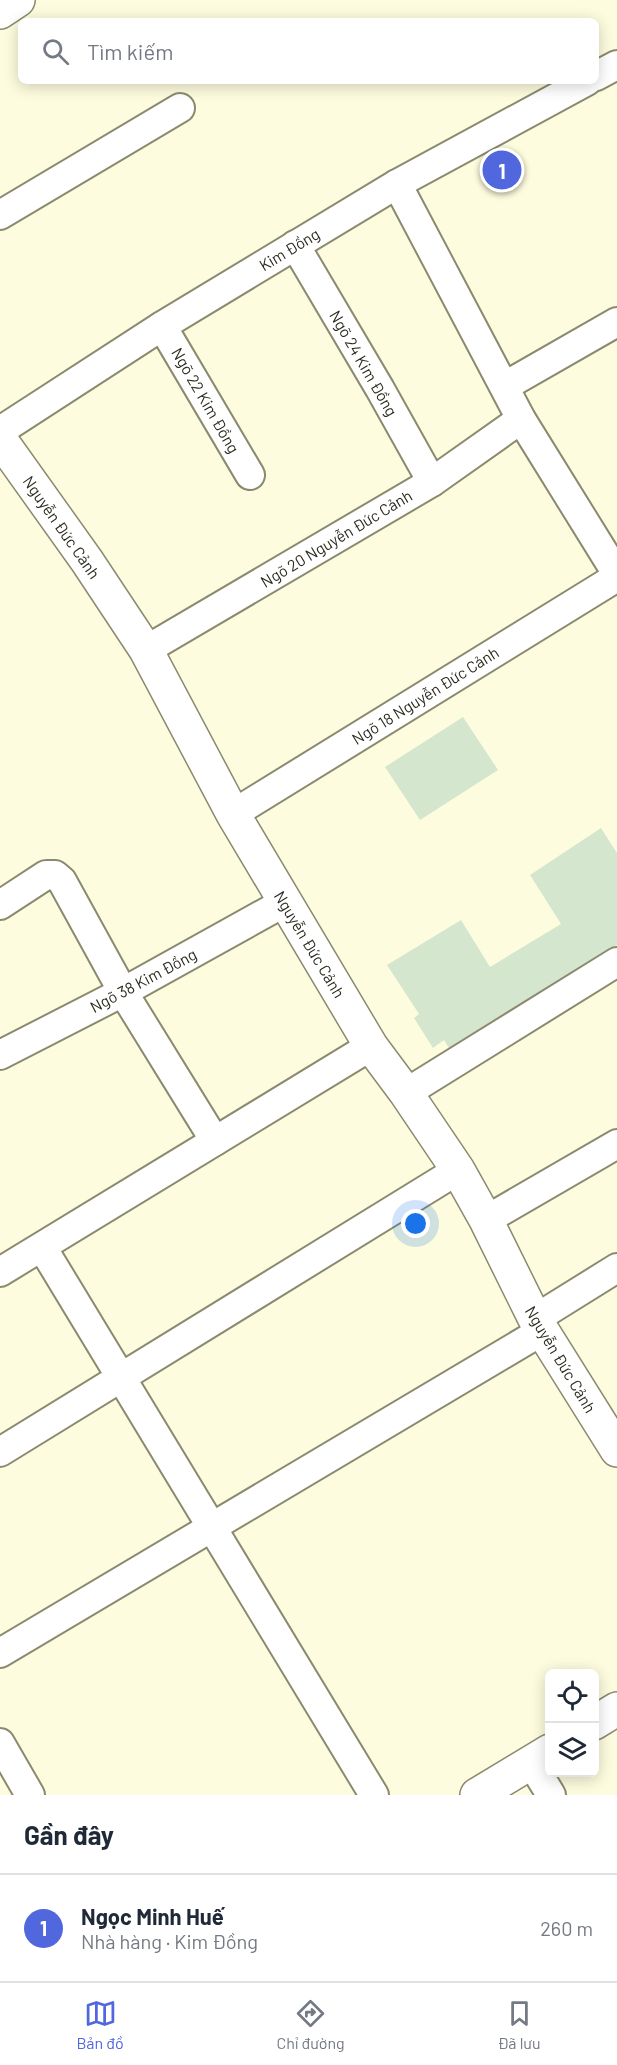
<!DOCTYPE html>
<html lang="vi">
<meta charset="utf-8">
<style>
body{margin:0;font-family:Barlow,sans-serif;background:#f6f6f7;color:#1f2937}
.controls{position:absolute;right:18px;bottom:18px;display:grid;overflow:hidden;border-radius:9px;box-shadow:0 3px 15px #0003}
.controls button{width:54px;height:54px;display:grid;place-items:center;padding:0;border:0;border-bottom:2px solid #e0e1e3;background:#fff;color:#1f2937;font:30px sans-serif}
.you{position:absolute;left:416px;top:1224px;width:21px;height:21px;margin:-15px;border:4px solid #fff;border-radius:50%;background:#1a73e8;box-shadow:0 0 0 9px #1a73e833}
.badge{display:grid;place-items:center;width:39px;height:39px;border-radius:50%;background:#5167dd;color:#fff;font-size:20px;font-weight:700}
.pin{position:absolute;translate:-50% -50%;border:3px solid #fff;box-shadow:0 2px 6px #0006}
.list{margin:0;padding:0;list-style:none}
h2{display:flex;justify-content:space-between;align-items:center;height:78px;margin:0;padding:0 24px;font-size:26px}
h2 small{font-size:20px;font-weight:400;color:#747a83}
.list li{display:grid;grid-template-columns:39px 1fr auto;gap:18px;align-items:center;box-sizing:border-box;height:108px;padding:0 24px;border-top:2px solid #e0e1e3}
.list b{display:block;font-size:22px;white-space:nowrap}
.list p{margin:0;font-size:20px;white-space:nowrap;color:#747a83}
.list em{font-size:20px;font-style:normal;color:#747a83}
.icon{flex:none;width:33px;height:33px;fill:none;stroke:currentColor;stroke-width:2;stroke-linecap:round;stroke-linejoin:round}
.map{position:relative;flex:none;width:617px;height:1795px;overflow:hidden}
.search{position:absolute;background:#fff;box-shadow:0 3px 15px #0003;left:18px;right:18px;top:18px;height:66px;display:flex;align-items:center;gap:15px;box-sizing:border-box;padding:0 21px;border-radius:9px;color:#747a83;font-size:22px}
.sheet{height:186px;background:#fff}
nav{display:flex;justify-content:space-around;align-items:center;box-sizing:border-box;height:84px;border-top:2px solid #e0e1e3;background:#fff;font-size:16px;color:#747a83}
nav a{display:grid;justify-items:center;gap:3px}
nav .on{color:#5167dd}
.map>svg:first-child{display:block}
.building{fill:#d4e7ce}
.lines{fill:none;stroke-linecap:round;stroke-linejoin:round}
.street-casing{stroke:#8b8a6f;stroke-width:32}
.secondary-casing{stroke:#8b8a6f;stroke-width:36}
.street{stroke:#fff;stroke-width:28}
.secondary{stroke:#fff;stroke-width:33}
.labels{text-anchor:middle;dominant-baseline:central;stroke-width:5;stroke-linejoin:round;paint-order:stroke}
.street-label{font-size:16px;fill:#2b2a1f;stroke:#fff}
</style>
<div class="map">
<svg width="617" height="1795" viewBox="0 0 617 1795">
<rect width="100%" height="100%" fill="#fdfcde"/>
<!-- building -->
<g class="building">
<path d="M463 717 498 770 420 820 385 767Z"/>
<path d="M601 828 617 853V945L450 1050 444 1040 433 1048 414 1018 419 1014 387 965 461 920 490 967 561 924 530 875Z"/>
</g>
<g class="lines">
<!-- street casing -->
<g class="street-casing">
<g id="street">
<path d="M596 76 617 65"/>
<path d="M397 184 521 419 617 574"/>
<path d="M0 215 180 108"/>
<path d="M295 245 380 389 432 482"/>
<path d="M162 326 250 475"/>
<path d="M505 386 617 322"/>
<path d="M0 431 162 326 397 184 587 81"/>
<path d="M146 650 432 482 521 419"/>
<path d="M233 814 617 577"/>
<path d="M0 905 46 875H55L62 881 123 992 215 1141"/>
<path d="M0 1055 123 992 285 902"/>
<path d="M406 1093 617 962"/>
<path d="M486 1220 617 1144"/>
<path d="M42 1247 374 1795"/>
<path d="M0 1272 371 1046"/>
<path d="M535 1319 617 1268"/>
<path d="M0 1452 458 1170"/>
<path d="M0 1653 542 1331"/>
<path d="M0 1743 30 1795"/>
<path d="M531 1762 551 1795"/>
</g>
</g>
<!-- secondary casing -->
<g class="secondary-casing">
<g id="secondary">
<path d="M0 12 18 0"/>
<path d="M0 439 87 561 146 650 233 814 371 1046 406 1093 458 1170 486 1220 535 1319 617 1450"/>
<path d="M594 1723 617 1709"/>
<path d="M477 1795 550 1751"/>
</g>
</g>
<!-- street -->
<use href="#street" class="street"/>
<!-- secondary -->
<use href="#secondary" class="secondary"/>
</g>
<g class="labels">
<!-- street labels -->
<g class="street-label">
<text transform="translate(289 249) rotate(-31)">Kim Đồng</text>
<text transform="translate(364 363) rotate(60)">Ngõ 24 Kim Đồng</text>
<text transform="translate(206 400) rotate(60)">Ngõ 22 Kim Đồng</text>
<text transform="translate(62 527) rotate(55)">Nguyễn Đức Cảnh</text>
<text transform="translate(336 538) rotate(-31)">Ngõ 20 Nguyễn Đức Cảnh</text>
<text transform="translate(425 695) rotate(-32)">Ngõ 18 Nguyễn Đức Cảnh</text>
<text transform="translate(310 944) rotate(59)">Nguyễn Đức Cảnh</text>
<text transform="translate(143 980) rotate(-28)">Ngõ 38 Kim Đồng</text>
<text transform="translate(561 1359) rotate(59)">Nguyễn Đức Cảnh</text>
</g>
</g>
</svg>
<div class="controls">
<button><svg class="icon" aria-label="locate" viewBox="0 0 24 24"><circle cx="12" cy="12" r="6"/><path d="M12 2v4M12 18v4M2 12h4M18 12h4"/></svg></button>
<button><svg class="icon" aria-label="layers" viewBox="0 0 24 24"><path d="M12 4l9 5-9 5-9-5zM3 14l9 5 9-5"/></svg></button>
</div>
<div class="you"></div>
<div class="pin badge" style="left:502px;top:170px">1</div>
<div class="search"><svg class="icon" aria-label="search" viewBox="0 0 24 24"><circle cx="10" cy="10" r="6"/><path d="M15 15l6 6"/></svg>Tìm kiếm</div>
</div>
<section class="sheet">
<h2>Gần đây<small></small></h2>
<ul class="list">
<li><span class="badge">1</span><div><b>Ngọc Minh Huế</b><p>Nhà hàng · Kim Đồng</p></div><em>260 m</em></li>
</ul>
</section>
<nav>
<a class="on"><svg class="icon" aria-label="map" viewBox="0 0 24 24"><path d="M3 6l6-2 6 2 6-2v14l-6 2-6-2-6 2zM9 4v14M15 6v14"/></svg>Bản đồ</a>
<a><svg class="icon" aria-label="directions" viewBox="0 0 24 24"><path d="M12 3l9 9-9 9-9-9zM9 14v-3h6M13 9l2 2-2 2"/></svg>Chỉ đường</a>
<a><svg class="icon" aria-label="saved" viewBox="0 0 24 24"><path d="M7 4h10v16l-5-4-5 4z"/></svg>Đã lưu</a>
</nav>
